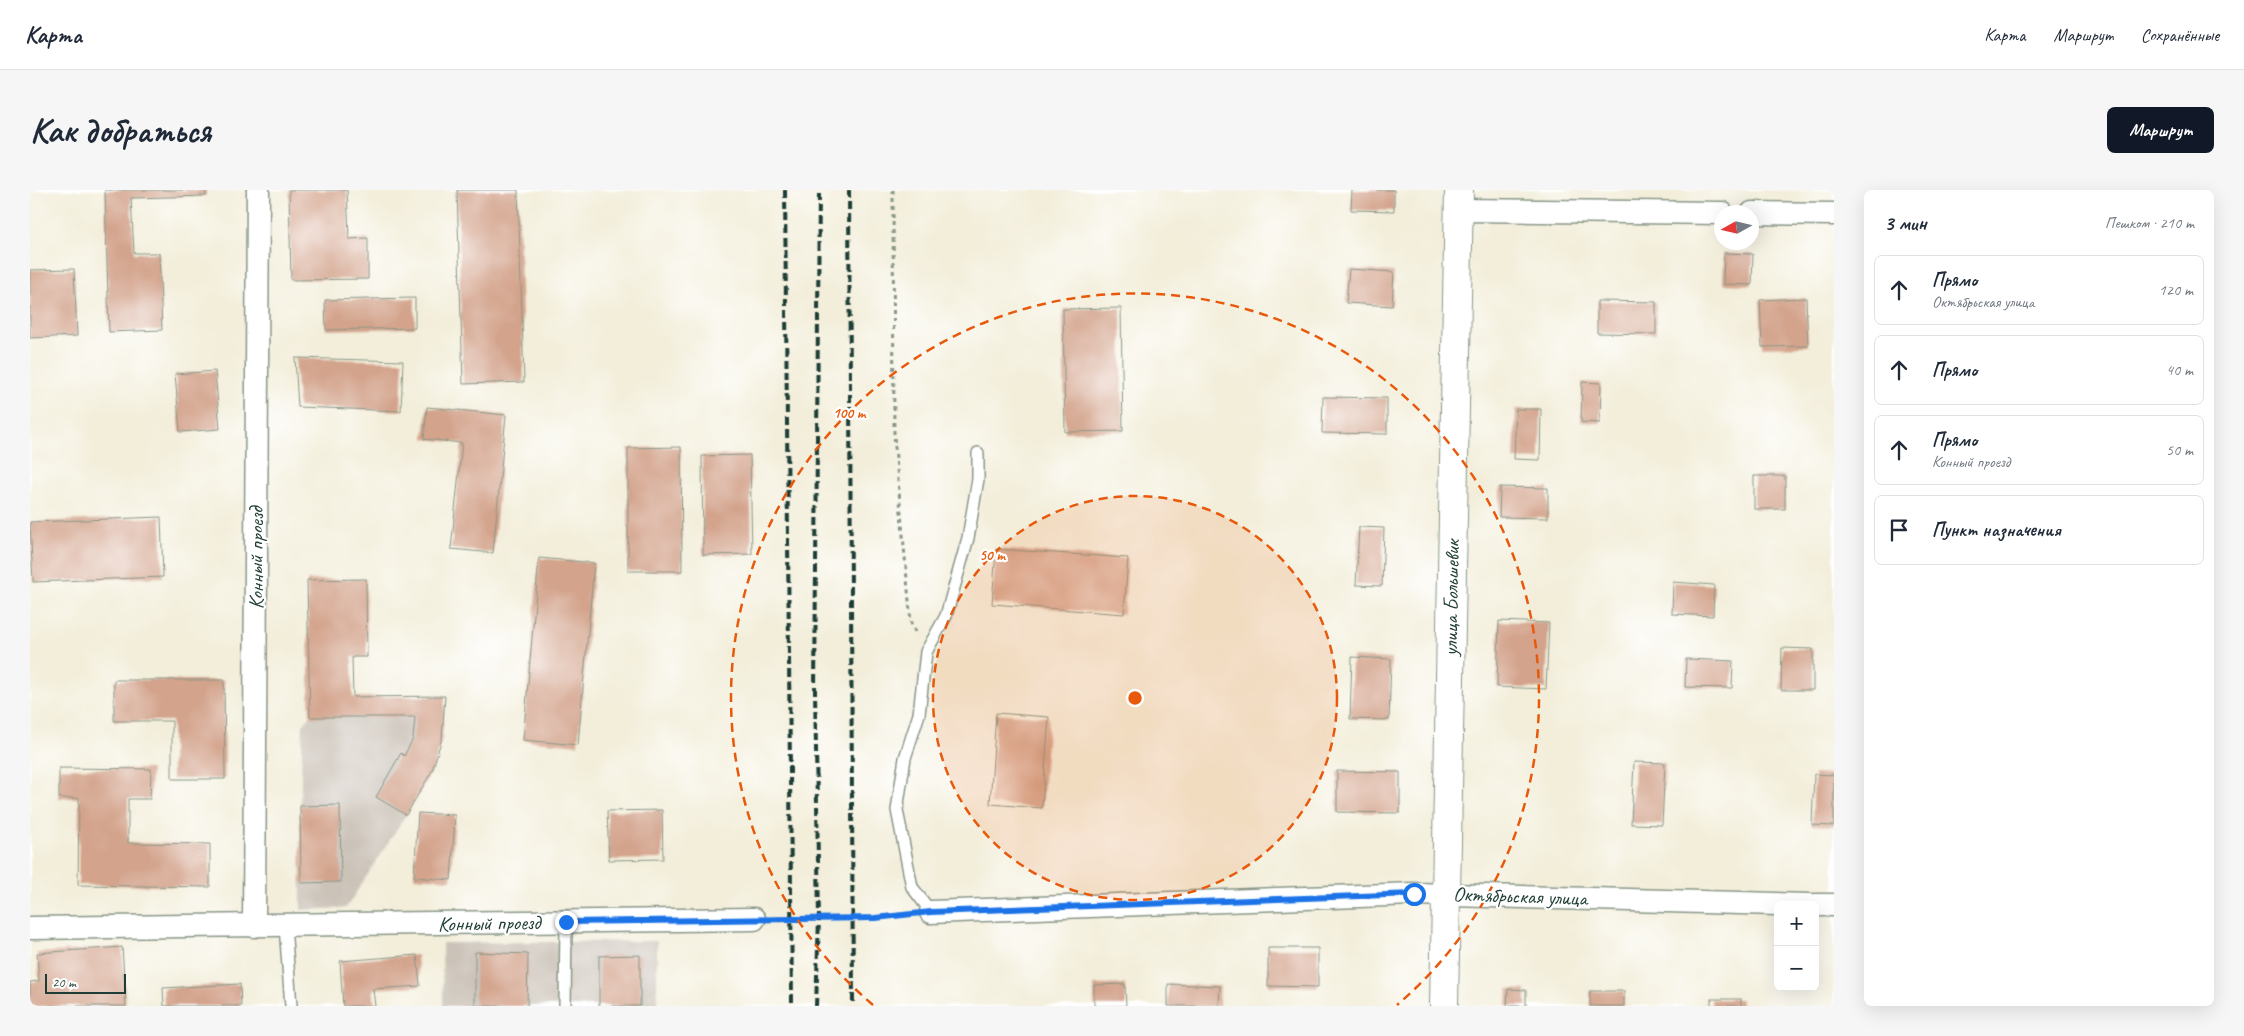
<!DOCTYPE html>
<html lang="ru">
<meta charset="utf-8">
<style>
body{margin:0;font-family:Caveat,sans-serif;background:#f6f6f7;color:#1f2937}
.controls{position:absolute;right:15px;bottom:15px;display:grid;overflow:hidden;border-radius:8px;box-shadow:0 5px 20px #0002}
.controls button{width:45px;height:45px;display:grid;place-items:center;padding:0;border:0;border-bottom:1px solid #e0e1e3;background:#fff;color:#1f2937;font:25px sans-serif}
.compass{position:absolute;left:1684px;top:15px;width:45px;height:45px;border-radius:50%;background:#fff;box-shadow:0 5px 20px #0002;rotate:262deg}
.scale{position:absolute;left:15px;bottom:12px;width:81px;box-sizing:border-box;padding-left:5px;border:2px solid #1f3d34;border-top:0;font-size:14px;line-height:18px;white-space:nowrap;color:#1f3d34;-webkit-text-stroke:4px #fff;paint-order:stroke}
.stop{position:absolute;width:15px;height:15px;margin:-11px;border:4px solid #1a73e8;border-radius:50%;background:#fff}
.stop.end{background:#1a73e8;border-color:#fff;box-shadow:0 1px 5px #0008}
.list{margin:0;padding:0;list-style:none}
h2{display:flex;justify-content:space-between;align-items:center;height:65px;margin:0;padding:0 20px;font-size:21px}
h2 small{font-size:16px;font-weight:400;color:#747a83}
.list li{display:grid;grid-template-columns:32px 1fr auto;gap:15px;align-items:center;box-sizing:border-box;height:70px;margin:0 10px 10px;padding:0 10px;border:1px solid #e0e1e3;border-radius:8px}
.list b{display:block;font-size:19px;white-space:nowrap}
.list p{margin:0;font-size:16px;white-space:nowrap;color:#747a83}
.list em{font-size:16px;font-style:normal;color:#747a83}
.icon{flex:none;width:28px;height:28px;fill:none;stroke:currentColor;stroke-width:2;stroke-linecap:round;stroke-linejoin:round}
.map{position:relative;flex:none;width:1804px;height:816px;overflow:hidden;border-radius:8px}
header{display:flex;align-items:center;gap:30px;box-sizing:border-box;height:70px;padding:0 25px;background:#fff;border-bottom:1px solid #e0e1e3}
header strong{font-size:24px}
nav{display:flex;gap:28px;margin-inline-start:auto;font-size:18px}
.intro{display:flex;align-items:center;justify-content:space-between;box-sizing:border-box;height:120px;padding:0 30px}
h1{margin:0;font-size:35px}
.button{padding:12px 22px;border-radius:8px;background:#111827;color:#fff;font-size:18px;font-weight:700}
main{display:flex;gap:30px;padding:0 30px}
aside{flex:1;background:#fff;border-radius:8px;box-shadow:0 5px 20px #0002}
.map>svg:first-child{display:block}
.industrial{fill:#cbc2b8}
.building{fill:#d3a38b}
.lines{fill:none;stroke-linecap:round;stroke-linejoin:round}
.lane-casing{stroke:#899687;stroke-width:14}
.street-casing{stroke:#899687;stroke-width:25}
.primary-casing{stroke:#899687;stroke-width:30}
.path{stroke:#899687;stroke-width:3;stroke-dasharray:4 4;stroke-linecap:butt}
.lane{stroke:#fff;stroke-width:11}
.street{stroke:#fff;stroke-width:22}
.primary{stroke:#fff;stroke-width:28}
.rail{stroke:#1f3d34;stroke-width:4;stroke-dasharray:8 4;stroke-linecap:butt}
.route{stroke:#1a73e8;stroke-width:6}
.ring{fill:none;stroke:#e8590c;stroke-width:2.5;stroke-dasharray:9 6}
.labels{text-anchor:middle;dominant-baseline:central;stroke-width:4.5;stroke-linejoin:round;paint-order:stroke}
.street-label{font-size:21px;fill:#1f3d34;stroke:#fff}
.centre{fill:#e8590c;stroke:#fff;stroke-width:2.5}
.ring-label{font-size:15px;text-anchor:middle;font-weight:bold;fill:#e8590c;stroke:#fff;stroke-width:4.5;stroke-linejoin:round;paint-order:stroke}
</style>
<header>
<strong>Карта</strong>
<nav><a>Карта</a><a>Маршрут</a><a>Сохранённые</a></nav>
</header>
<div class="intro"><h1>Как добраться</h1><a class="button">Маршрут</a></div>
<main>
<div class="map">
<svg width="1804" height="816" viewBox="0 0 1804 816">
<rect width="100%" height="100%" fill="#fff"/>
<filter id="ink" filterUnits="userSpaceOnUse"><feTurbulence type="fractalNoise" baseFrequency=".02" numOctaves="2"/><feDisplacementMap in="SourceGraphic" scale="10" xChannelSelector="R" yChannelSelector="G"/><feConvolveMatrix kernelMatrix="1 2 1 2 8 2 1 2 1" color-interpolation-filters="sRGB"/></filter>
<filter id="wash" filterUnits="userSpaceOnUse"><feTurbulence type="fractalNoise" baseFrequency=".0096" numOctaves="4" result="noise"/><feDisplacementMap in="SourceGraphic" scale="20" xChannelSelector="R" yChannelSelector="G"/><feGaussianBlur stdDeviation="1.12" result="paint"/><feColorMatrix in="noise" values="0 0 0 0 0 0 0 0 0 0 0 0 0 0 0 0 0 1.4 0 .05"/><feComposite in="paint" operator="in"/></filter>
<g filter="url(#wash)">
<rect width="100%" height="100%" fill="#f3eeda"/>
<!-- industrial -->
<g class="industrial">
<path d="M279 496 323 507 415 506 412 548 402 581 376 625 316 718 271 720 270 616 273 534 280 527Z"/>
<path d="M627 751V816H413L412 753Z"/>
</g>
<g id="blocks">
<!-- building -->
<g class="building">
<path d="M75 0H176V6L101 8 104 63H129L132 140 79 142Z"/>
<path d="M259 0H317L319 49 338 48V89L261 90Z"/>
<path d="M427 0H488L494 192 433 194Z"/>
<path d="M1322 0H1364V21L1321 20Z"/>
<path d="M1694 63 1723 64 1722 95 1693 94Z"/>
<path d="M44 79 47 146 0 148V80Z"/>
<path d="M1319 79 1364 82 1362 116 1316 113Z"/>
<path d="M385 108V138L296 140 295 110Z"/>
<path d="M1776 108 1778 156 1732 157 1730 110Z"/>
<path d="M1567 111 1626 112V144L1567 143Z"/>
<path d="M1091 118 1093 241 1035 242 1033 119Z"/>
<path d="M265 168 373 171 371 221 268 217Z"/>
<path d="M185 181 190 239 150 242 145 184Z"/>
<path d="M1552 192 1571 193 1570 233 1551 232Z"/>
<path d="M1293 207 1357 208V244L1292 243Z"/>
<path d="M397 217 476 225 463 363 421 359 432 253 394 249Z"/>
<path d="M1486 219H1511L1510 270 1484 269Z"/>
<path d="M651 257 652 381H598V258Z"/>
<path d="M720 265 722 364 673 365 672 266Z"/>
<rect x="1724" y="286" width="31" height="33"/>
<path d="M1470 297 1518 298V328L1469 327Z"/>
<path d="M131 327 133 387 3 392 0 332Z"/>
<path d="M1329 337 1354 338 1352 396 1326 395Z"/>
<path d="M966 359 1098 368 1094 424 962 414Z"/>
<path d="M509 368 564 373 548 555 493 550Z"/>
<path d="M336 389 337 467H322L323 507 415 506 412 548 402 581 376 625 346 607 371 563 374 566 383 549 385 527H280L277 390Z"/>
<path d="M1643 392 1684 395 1683 426 1642 424Z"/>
<path d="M1469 431 1519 433 1516 499 1467 497Z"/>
<path d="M1752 458 1783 459V500H1751Z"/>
<path d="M1322 467 1361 469 1359 530 1320 529Z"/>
<path d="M1656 469 1703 471 1702 498 1655 497Z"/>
<path d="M84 490H194L195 589H142V531H84Z"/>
<path d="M966 523 1019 527 1012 618 960 614Z"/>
<path d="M1604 572 1635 573 1632 635 1601 634Z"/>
<path d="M29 578 121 579 120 609H98V653L180 654V697L48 695 49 608H29Z"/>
<path d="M1307 581 1370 582V623L1307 622Z"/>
<path d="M1784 584 1804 585V636L1782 635Z"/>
<path d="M310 615 311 692 271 693 270 616Z"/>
<path d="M632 620 633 669 579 670 577 621Z"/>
<path d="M388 623 425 625 421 690 384 687Z"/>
<path d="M92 757 96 816H0V792L9 791 7 763Z"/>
<path d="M1238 758H1288V797L1238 796Z"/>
<path d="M445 762 498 764 497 816H445Z"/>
<path d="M387 765 390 796 343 799 345 816H313L310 771Z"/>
<path d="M610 765V816H569V766Z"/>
<path d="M210 794 211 816H134L133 798Z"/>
<path d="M1095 794 1096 816H1064V795Z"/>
<path d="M1138 794 1190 796 1189 816H1138Z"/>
<path d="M1478 799 1496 800V816H1477Z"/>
<rect x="1560" y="801" width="34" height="15"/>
<rect x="1681" y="809" width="30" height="7"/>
</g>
</g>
</g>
<g filter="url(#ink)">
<use href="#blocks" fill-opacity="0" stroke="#899687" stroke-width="1"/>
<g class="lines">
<!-- lane casing -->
<g class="lane-casing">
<g id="lane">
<path d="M901 722 882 697 867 620 875 568 889 524 896 462 916 426 938 348 948 289V263"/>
<path d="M255 736 261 816"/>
<path d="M535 816 536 732"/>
</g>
</g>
<!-- street casing -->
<g class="street-casing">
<g id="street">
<path d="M1429 20 1692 23"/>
<path d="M1722 23 1804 24"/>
<path d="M1785 715H1804"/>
<path d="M901 722 1384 704 1780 715"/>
<path d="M224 736 228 0"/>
<path d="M0 738 724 729"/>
</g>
</g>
<!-- primary casing -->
<g class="primary-casing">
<path id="primary" d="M1414 816 1429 0"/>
</g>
<!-- path -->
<g class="path">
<path d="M863 0 864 246 881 433 885 442"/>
<path d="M747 729 845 728 878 724"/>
</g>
<!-- lane -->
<use href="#lane" class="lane"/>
<!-- street -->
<use href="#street" class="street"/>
<!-- primary -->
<use href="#primary" class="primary"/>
<!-- rail -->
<g class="rail">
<path d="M755 0 762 816"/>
<path d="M819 0 823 816"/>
<path d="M786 816 789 728 785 502 789 0"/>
</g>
</g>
</g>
<g class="lines" filter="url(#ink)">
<!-- route -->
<path class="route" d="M536 732 845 728 901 722 1384 704"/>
</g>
<!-- distance rings -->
<circle cx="1105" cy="508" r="202" fill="#e8590c" fill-opacity=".12"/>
<g class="ring">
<circle cx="1105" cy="508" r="202"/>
<path d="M843 815A404 404 0 1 1 1367 815"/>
</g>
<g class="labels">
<!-- street labels -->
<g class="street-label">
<text transform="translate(226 368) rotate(-90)">Конный проезд</text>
<text transform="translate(1421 408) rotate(-89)">улица Большевик</text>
<text transform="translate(1490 706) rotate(2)">Октябрьская улица</text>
<text transform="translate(459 733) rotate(-1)">Конный проезд</text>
</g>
</g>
<circle cx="1105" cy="508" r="8" class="centre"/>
<g class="ring-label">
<text x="819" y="228">100 m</text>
<text x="962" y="370">50 m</text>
</g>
</svg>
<div class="controls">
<button>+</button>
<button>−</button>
</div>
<svg class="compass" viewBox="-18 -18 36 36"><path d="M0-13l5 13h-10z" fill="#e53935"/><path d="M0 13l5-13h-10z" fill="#747a83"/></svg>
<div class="scale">20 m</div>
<div class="stop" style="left:1384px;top:704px"></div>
<div class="stop end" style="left:536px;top:732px"></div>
</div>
<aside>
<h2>3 мин<small>Пешком · 210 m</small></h2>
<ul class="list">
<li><svg class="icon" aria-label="ahead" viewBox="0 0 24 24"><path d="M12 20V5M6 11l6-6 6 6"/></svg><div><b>Прямо</b><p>Октябрьская улица</p></div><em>120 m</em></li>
<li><svg class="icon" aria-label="ahead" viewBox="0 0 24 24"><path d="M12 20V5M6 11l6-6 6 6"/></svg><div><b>Прямо</b></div><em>40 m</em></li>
<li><svg class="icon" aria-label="ahead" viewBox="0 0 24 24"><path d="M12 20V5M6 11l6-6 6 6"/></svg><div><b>Прямо</b><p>Конный проезд</p></div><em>50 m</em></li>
<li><svg class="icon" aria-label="arrive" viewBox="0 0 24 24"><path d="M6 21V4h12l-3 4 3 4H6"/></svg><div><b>Пункт назначения</b></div></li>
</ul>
</aside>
</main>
